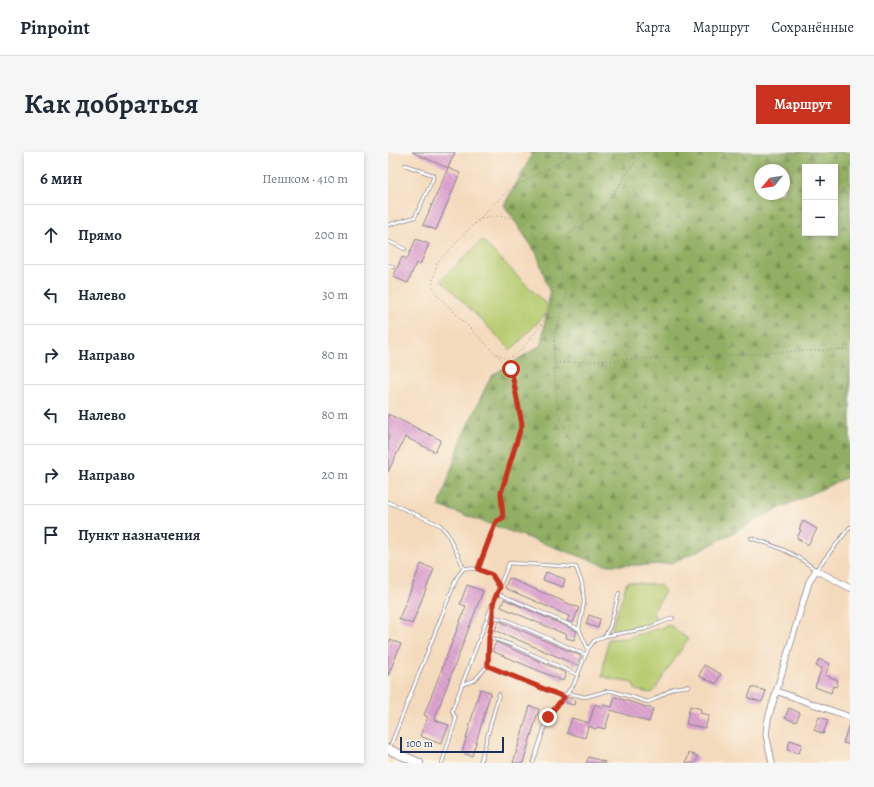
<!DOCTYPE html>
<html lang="ru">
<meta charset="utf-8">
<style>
body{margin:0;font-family:Alegreya,serif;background:#f6f6f7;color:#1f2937}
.controls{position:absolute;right:12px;top:12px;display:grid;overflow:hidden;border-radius:0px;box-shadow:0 2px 6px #0003}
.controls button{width:36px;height:36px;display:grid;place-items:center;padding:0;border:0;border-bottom:1px solid #e0e1e3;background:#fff;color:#1f2937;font:20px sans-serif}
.compass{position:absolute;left:366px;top:12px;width:36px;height:36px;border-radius:50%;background:#fff;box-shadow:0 2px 6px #0003;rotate:240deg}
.scale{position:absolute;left:12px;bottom:10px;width:104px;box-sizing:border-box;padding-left:4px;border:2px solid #1b2f5e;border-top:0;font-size:11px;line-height:14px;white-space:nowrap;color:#1b2f5e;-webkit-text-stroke:3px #fbf7ec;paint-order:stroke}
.stop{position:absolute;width:12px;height:12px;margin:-9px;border:3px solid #c8321e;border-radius:50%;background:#fff}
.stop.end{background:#c8321e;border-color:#fff;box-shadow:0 1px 4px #0008}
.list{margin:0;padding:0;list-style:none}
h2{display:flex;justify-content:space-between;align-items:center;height:52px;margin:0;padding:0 16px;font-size:17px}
h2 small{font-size:13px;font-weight:400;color:#747a83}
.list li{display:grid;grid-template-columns:26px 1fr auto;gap:12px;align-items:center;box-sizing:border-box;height:60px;padding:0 16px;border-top:1px solid #e0e1e3}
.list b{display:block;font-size:15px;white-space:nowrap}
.list em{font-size:13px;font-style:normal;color:#747a83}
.icon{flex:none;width:22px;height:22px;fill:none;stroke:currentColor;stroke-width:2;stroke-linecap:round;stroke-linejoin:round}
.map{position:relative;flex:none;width:462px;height:611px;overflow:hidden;border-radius:0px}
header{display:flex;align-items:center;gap:24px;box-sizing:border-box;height:56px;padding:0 20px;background:#fff;border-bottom:1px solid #e0e1e3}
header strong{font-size:19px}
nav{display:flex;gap:22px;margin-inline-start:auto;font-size:14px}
.intro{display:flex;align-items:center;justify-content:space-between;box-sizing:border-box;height:96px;padding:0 24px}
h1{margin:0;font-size:28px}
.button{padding:10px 18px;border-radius:0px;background:#c8321e;color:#fff;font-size:14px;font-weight:700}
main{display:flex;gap:24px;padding:0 24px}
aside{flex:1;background:#fff;border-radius:0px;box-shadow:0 2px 6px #0003}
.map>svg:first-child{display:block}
.green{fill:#b7cb6f;stroke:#697d66}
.forest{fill:url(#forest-firs);stroke:#566f60;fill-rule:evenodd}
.building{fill:url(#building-back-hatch)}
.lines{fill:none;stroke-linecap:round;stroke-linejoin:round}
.service-casing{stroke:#88848d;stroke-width:4}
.minor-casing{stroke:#88848d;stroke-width:7}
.secondary-casing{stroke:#88848d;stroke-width:10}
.path{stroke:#88848d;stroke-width:1;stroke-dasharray:1 3;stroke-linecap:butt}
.service{stroke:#fff;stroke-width:2.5}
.minor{stroke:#fff;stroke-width:5.5}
.secondary{stroke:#fff;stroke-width:8}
.route{stroke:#c8321e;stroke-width:5}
</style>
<header>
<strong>Pinpoint</strong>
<nav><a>Карта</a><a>Маршрут</a><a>Сохранённые</a></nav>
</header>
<div class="intro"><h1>Как добраться</h1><a class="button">Маршрут</a></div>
<main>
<aside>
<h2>6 мин<small>Пешком · 410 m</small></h2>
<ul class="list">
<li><svg class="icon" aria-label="ahead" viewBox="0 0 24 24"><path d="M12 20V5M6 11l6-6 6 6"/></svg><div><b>Прямо</b></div><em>200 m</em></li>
<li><svg class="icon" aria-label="left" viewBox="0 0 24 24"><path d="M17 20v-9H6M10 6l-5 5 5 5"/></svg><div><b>Налево</b></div><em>30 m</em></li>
<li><svg class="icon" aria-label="right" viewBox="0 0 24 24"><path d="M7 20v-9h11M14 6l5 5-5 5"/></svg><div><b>Направо</b></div><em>80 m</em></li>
<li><svg class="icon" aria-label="left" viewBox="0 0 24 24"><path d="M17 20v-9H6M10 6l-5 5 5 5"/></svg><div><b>Налево</b></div><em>80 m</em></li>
<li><svg class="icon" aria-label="right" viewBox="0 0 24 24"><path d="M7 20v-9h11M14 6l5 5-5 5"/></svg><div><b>Направо</b></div><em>20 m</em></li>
<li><svg class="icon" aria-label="arrive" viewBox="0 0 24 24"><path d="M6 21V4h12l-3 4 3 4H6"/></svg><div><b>Пункт назначения</b></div></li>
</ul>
</aside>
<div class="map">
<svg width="462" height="611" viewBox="0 0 462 611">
<defs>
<pattern id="forest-firs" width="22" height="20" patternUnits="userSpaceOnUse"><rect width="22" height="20" fill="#91af62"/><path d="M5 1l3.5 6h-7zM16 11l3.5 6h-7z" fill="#768f54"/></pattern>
<pattern id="building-back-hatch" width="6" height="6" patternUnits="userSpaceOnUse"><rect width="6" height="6" fill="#e0a4d1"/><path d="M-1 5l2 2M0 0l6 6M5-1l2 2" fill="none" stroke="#b586ad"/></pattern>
</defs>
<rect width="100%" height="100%" fill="#fbf7ec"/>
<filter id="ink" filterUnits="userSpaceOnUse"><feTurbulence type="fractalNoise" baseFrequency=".025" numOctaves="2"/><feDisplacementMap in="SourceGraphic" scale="8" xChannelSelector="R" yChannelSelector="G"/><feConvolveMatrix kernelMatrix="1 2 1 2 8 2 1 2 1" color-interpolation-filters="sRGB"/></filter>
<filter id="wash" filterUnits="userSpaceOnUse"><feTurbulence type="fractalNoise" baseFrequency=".012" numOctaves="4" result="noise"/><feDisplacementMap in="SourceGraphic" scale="16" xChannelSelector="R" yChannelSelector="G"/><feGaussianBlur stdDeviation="0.9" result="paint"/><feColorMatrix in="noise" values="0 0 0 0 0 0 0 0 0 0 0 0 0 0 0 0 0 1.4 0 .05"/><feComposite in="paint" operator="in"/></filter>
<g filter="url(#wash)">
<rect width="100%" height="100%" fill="#f4dabc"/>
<!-- green -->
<g class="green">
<path d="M94 88 163 157 123 198 53 128Z"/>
<path d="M239 430 272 433 277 439 265 461 269 470 250 476 226 478 224 476Z"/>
<path d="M282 473 300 487 266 539 263 541 247 538 245 531 226 528 214 524 220 487 238 486Z"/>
</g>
<!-- forest -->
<path class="forest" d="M141 0H462V324L381 361 321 394 283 411 261 413H216L51 354 75 283 103 224 153 193 162 142 149 102 116 53 144 3ZM417 15H447V81H417ZM372 18H396V42H372Z"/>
<g id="blocks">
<!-- building -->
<g class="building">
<path d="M24 0H67L60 16Z"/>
<path d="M60 16 72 21 48 78 35 73Z"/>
<path d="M28 87 41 92 32 113 28 111 20 131 5 125 14 105 19 107Z"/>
<path d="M0 262 53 288 47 300 17 285 0 320Z"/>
<path d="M415 369 429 377 420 393 409 386 413 378 411 377Z"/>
<path d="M33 412 46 417 24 472 11 467Z"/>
<path d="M158 420 177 427 175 435 155 428Z"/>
<path d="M121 426 191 456 185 471 179 469 181 464 117 436Z"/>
<path d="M79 433 95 439 46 568 61 573 53 592 32 584 40 565 36 563 78 454 72 452Z"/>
<path d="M116 447 189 479 186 488 178 486 179 483 113 455Z"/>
<path d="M201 463 212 467 210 476 198 472Z"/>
<path d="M111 469 193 504 189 513 107 478Z"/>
<path d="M2 488 13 492 0 524V493Z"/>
<path d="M108 490 178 521 175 529 104 499Z"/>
<path d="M431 507 442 512 437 523 450 528 448 535 445 534 443 541 427 535 434 516 428 514Z"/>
<path d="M316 513 333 522 328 532 311 524Z"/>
<path d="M364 535 378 539 374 550 360 546Z"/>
<path d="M92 537 103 540 84 604 74 601Z"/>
<path d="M179 545 187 548 186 553 177 551Z"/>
<path d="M227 545 265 557 261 570 223 558 217 577 209 575 208 577 200 574 197 586 179 581 184 566 201 571 207 552 215 555 216 553 224 555Z"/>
<path d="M142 554 151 557 135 611H125Z"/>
<path d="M302 554 313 557 312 561 321 563 317 576 298 572Z"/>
<path d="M401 556 412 561 408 570 397 566Z"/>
<path d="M431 565 440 568 435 582 426 578Z"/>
<path d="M461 572H462V593L455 591Z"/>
<path d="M402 588 414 592 411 601 399 598Z"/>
<path d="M301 601 310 604 308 611H298Z"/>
<path d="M201 605 217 610V611H198Z"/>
</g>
</g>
</g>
<g filter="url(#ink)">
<use href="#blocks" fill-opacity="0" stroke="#88848d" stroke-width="1"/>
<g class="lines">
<!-- service casing -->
<g class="service-casing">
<g id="service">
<path d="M0 73 27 65 45 27V23L17 13"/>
<path d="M0 89 17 97"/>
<path d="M0 113 5 115"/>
<path d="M0 350 52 373 59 381 76 416"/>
<path d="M363 386C388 394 407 401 428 418L462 375"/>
<path d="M111 435 121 411 188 415 194 431 196 450 191 477 200 497 186 532 160 565 145 611"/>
<path d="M109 441 191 477"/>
<path d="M105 453 99 514 176 545"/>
<path d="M105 465 119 468 198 503"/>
<path d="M217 484 222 474 231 441"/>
<path d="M101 485 124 493 190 523"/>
<path d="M200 497 206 489 217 484 257 477 285 466"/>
<path d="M73 533 87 528 99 514"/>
<path d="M179 541 197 545 219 539H224L260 550 267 547 286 536 301 534"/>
<path d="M2 595 69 425 76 416 90 417 108 369 115 365"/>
<path d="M54 611 68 567 64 559 111 435 104 423 90 417"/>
<path d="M92 611 111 542"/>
</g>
</g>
<!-- minor casing -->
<g class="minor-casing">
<g id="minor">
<path d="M388 539 462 565"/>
<path d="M384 611 378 582 380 567 421 430 428 418 462 436"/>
</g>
</g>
<!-- secondary casing -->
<g class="secondary-casing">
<path id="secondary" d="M0 597 31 611"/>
</g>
<!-- path -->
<g class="path">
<path d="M172 0 173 9"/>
<path d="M87 72C91 69 95 65 100 65 110 63 128 65 136 71 154 84 169 134 164 155 161 165 152 174 145 183 138 193 131 202 119 207L109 202"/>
<path d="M167 211 462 197"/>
<path d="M115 360 113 341 134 272 123 217 50 144 44 133 49 111 84 74 119 39 173 9 184 0"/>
<path d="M118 369 120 373 134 378 150 369 167 354 184 318 185 296 170 260 166 211 167 181 178 143 168 102 172 88 213 60 245 12 258 0"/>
</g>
<!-- service -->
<use href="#service" class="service"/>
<!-- minor -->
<use href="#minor" class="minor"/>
<!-- secondary -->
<use href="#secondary" class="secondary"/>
</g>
</g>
<g class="lines" filter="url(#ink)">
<!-- route -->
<path class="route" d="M123 217 134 272 113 341 115 366 108 369 90 417 104 423 112 435 105 451V465L101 485 100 514 176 545 160 565"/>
</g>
</svg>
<div class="controls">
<button>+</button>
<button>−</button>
</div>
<svg class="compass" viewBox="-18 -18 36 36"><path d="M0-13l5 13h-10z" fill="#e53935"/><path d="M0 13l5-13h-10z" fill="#747a83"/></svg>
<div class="scale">100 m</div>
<div class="stop" style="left:123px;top:217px"></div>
<div class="stop end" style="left:160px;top:565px"></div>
</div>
</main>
